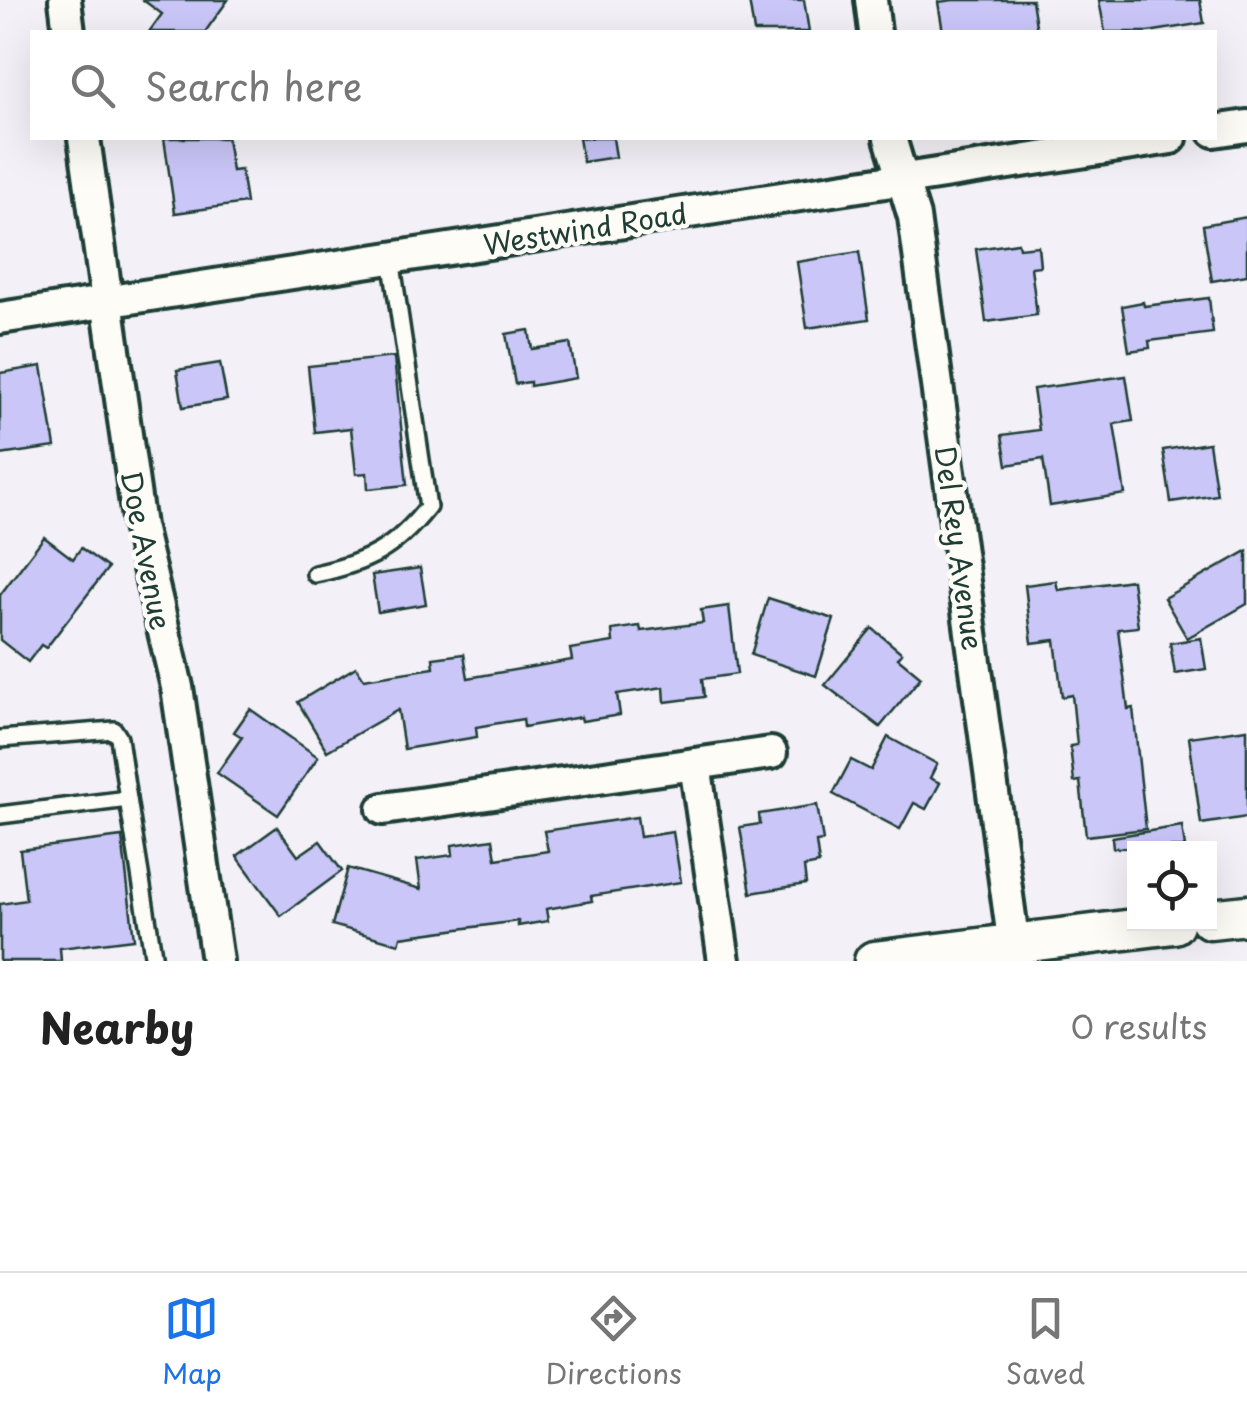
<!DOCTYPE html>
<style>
body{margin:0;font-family:"Playpen Sans",sans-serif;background:#f6f6f6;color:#222}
.controls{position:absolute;right:30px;bottom:30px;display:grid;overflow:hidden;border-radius:0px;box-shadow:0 10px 40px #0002}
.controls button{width:90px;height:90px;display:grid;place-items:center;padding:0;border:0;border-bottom:2px solid #e0e0e0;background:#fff;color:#222;font:50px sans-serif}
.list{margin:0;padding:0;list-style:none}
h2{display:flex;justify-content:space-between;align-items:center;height:130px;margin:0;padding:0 40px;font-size:42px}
h2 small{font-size:32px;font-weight:400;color:#767676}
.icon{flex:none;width:55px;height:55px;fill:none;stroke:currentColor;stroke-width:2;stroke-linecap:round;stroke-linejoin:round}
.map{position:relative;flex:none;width:1247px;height:961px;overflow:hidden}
.search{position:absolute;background:#fff;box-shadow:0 10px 40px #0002;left:30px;right:30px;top:30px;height:110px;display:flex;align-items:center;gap:25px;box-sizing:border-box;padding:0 35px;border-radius:0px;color:#767676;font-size:38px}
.sheet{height:310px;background:#fff}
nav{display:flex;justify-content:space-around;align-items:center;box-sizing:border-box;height:140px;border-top:2px solid #e0e0e0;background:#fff;font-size:28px;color:#767676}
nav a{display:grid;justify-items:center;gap:5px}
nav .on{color:#1a73e8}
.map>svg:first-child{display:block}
.building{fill:#cac6f8;stroke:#1f3d34;stroke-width:2.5}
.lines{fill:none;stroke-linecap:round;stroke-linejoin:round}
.service-casing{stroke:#1f3d34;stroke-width:22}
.minor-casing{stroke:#1f3d34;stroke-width:38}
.tertiary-casing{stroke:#1f3d34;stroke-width:45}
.service{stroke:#fdfcf7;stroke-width:15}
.minor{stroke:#fdfcf7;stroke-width:30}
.tertiary{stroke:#fdfcf7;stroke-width:38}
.labels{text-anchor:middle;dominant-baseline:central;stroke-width:9;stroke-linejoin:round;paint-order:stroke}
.street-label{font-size:28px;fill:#1f3d34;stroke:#fdfcf7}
</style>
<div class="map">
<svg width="1247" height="961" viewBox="0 0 1247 961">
<rect width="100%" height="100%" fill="#f3f1f7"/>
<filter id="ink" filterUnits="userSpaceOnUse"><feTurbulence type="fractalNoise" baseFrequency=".01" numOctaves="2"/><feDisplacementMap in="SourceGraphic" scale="20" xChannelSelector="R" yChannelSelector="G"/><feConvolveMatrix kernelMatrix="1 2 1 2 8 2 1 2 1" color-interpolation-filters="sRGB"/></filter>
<g filter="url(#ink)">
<!-- building -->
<g class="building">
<path d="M143 0H228L205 32H149L162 14Z"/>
<path d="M749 0H804L809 32H754Z"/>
<path d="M953 0H1032L1037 32H943L938 2Z"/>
<path d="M1099 0H1200L1204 23 1148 32H1105Z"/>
<path d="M164 138H227L232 171 241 170 246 203 175 213Z"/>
<path d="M579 138H613L616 157 583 162Z"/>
<path d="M1247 217V275L1212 281 1203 225Z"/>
<path d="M1018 243 1019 248 1038 246 1040 266 1031 267 1037 315 986 322 976 249Z"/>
<path d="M859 252 869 319 807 328 797 262Z"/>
<path d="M1209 298 1213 333 1149 341 1150 348 1129 351 1122 306 1143 302 1144 306Z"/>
<path d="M529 330 532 349 570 343 576 378 530 386V382L515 384 506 334Z"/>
<path d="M394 357 407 485 368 489 367 473 356 474 351 428 315 432 308 366Z"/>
<path d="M220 363 227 400 183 407 177 370Z"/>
<path d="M42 366 55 447 0 455V373Z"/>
<path d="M1126 376 1133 421 1114 424 1125 494 1050 506 1043 459 1007 465 1002 435 1039 430 1033 389Z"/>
<path d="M1209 443 1217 495 1171 502 1163 450Z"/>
<path d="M44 537 73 559 81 548 108 568 46 648 41 645 28 662 0 640V595Z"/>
<path d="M1247 551V604L1187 638 1164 598Z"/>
<path d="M420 568 426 604 378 612 372 575Z"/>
<path d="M1132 580 1138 627 1118 629 1128 709 1133 708 1146 829 1086 836 1080 781 1074 782 1070 746 1077 745 1072 695 1062 697 1055 640 1032 643 1025 585 1056 581 1058 590Z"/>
<path d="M768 598 834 619 816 676 751 655Z"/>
<path d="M729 606 737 674 702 679 704 697 665 702 664 687 617 694 620 715 582 721 581 717 524 727 523 719 476 727 477 737 404 749 398 710 327 751 298 702 356 667 364 679 434 668 433 658 464 654 468 678 572 660 570 649 613 642 612 630 640 626 641 631 703 623 701 610Z"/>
<path d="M872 628 902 653 898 658 921 677 880 727 825 685Z"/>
<path d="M1201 638 1206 669 1175 674 1170 643Z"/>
<path d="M250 709 318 757 278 815 217 773 242 737 234 732Z"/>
<path d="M1247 729V817L1201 824 1189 737Z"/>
<path d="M888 737 937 764 930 778 940 783 926 809 914 803 900 829 833 794 851 760 871 770Z"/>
<path d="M817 805 823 841 816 842 819 864 804 867 806 884 751 893 740 827 760 824 759 814Z"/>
<path d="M637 817 640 837 673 832 681 882 591 896 592 901 546 909 548 921 518 926V921L401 937 399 944 332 925 348 868 421 889 417 860 453 855 452 845 493 839 496 859 548 851 544 831Z"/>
<path d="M1182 826 1185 847 1113 848 1112 837Z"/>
<path d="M277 827 298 856 320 841 342 871 281 916 237 856Z"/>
<path d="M122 837 134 939 60 948 61 961H0V904L26 900 20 850Z"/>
</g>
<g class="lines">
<!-- service casing -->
<g class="service-casing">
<g id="service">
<path d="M315 574C367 563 395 549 428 507L391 258"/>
<path d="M0 739 114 730 119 738 128 799"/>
<path d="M0 815 128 799 154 961"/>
</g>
</g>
<!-- minor casing -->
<g class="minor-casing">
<g id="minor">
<path d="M65 0 69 32"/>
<path d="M871 0 875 32"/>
<path d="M1214 131 1247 126"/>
<path d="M84 138 139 526 177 687 217 961"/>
<path d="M890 138 914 217 1016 961"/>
<path d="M0 318 1171 138"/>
<path d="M695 764 724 961"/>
<path d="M383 809 771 753"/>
</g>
</g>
<!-- tertiary casing -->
<g class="tertiary-casing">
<g id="tertiary">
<path d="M1210 919 1247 915"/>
<path d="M874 961 1174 924"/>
</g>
</g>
<!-- service -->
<use href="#service" class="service"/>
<!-- minor -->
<use href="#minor" class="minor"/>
<!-- tertiary -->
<use href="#tertiary" class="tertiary"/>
</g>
</g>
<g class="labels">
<!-- street labels -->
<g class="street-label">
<text transform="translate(585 228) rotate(-9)">Westwind Road</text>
<text transform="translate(960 548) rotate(82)">Del Rey Avenue</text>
<text transform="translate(147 550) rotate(79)">Doe Avenue</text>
</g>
</g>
</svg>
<div class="controls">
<button><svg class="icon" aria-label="locate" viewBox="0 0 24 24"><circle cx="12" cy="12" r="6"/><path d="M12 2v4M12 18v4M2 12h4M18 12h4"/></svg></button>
</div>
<div class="search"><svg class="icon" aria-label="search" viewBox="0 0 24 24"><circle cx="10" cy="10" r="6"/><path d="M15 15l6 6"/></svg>Search here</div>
</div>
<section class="sheet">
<h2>Nearby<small>0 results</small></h2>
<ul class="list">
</ul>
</section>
<nav>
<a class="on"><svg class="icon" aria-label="map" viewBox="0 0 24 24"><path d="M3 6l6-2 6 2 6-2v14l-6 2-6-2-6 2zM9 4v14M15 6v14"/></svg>Map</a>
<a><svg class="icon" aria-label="directions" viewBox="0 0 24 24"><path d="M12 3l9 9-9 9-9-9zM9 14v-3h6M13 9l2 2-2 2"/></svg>Directions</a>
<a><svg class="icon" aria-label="saved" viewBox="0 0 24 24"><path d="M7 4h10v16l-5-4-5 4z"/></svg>Saved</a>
</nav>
